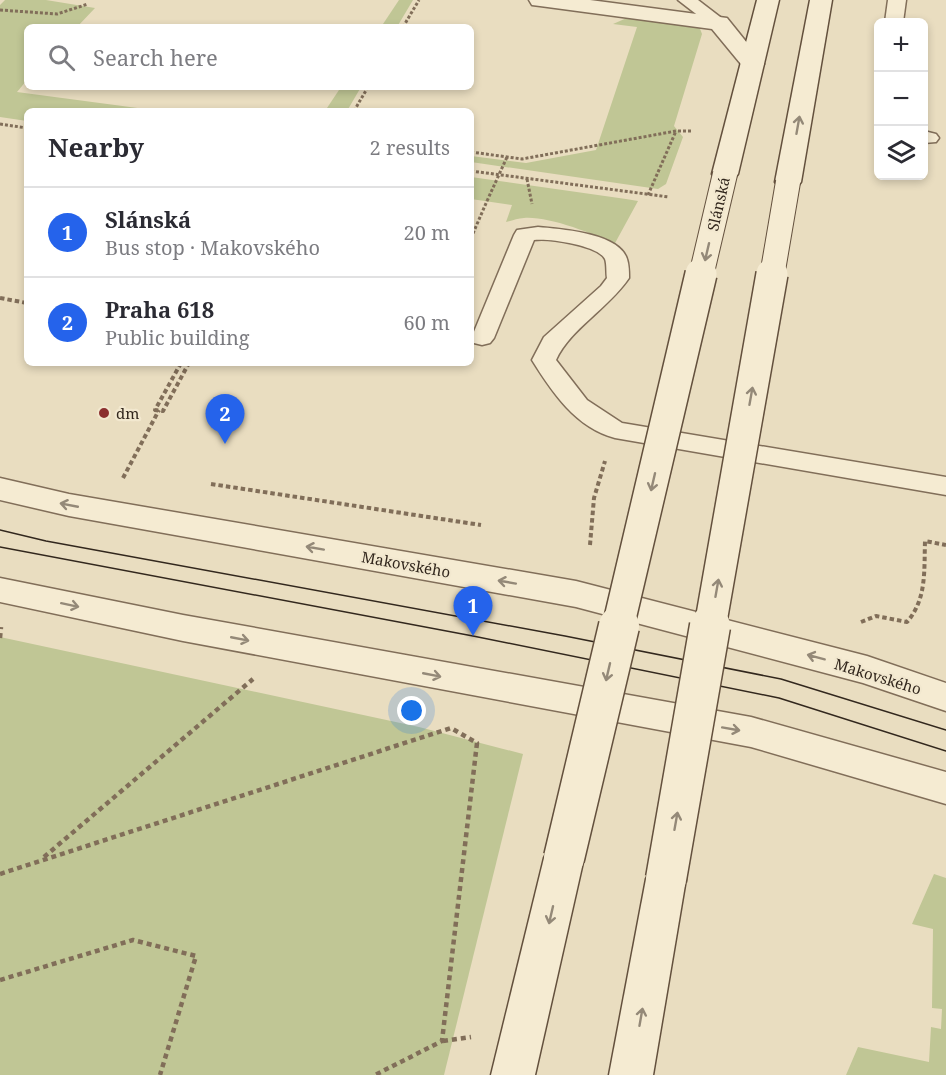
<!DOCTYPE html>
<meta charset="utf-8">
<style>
body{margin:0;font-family:"Noto Serif",serif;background:#f7f7f7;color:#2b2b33}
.controls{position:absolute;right:18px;top:18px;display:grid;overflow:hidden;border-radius:9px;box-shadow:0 3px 9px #0003}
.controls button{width:54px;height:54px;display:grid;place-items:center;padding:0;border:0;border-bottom:2px solid #e1e1e2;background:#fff;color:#2b2b33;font:30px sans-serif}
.you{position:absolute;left:412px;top:711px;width:21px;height:21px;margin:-15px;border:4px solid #fff;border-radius:50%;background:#1a73e8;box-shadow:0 0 0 9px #1a73e833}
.badge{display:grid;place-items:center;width:39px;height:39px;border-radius:50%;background:#2563eb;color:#fff;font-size:20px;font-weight:700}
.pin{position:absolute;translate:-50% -50px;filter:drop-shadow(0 2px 3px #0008)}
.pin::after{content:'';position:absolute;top:32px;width:21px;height:18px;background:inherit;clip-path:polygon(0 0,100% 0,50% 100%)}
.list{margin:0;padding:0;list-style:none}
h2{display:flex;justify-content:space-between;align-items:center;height:78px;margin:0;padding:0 24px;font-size:26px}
h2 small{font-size:20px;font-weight:400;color:#7c7c81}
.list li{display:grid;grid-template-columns:39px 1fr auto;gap:18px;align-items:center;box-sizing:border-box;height:90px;padding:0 24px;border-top:2px solid #e1e1e2}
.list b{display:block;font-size:22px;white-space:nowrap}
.list p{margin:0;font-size:20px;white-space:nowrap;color:#7c7c81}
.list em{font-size:20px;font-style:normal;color:#7c7c81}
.icon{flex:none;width:33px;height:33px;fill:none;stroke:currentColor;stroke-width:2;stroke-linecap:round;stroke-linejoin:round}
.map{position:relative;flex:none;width:946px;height:1075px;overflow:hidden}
.search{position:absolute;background:#fff;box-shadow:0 3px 9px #0003;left:24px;top:24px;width:450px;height:66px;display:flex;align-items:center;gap:15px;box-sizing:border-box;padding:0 21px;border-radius:9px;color:#7c7c81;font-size:22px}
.panel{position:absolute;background:#fff;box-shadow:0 3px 9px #0003;left:24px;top:108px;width:450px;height:258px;border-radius:9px}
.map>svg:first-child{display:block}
.green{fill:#c0c695}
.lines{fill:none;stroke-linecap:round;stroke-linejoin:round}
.service-casing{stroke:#816e59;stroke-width:3}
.minor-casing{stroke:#816e59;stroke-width:3}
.tertiary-casing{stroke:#816e59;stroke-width:3}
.secondary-casing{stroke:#63503d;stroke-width:3}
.path-far2{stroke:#816e59;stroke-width:3;stroke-dasharray:3 2;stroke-linecap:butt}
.path-far1{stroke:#816e59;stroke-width:4;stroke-dasharray:4.5 3;stroke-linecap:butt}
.path{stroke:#816e59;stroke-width:4.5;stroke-dasharray:5 4;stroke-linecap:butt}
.service{fill:#f5ebd2;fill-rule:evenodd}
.minor{fill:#f5ebd2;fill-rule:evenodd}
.tertiary{fill:#f5ebd2;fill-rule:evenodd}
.secondary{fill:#f5ebd2;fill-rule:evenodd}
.tram{stroke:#32271d;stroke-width:1.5}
.secondary-bridge-far2-casing{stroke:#63503d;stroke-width:26;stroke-linecap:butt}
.secondary-bridge-far1-casing{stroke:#63503d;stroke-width:34;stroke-linecap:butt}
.secondary-bridge-casing{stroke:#63503d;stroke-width:43;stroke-linecap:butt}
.path-bridge{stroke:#816e59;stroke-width:3;stroke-dasharray:3 2;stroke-linecap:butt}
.secondary-bridge-far2{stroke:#f5ebd2;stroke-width:24}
.secondary-bridge-far1{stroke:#f5ebd2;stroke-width:31}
.secondary-bridge{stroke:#f5ebd2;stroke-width:40}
.oneway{stroke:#948978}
.poi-dot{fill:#8b2f2f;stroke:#f2e8cf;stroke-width:2}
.labels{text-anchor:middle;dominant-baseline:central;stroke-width:4.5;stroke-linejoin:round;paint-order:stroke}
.street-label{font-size:15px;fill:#32271d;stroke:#f2e8cf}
.poi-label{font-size:15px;fill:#32271d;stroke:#f2e8cf;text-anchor:start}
</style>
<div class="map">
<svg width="946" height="1075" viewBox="0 0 946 1075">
<rect width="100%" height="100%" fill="#e9ddc0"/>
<!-- green -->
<g class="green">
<path d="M5 0H46L95 8 77 27H27V80L17 92 160 111H27V121L0 117V5Z"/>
<path d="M399 0H413L397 27H381Z"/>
<path d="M629 17 699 26 702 34 674 126 683 137 666 184 658 189 471 162V156L526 163 596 150 637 27 613 24Z"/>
<path d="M341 87H361L347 111H325Z"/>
<path d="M471 177 626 199 638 201 614 245C594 233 547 216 524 218 518 218 512 221 506 222L512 205 471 199Z"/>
<path d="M0 637 419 727 523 754 444 1075H0Z"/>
<path d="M934 874 946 878V1075H846L858 1047 929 1062 931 1027 941 1029 942 1009 932 1008 933 929 912 924Z"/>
</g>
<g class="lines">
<!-- service casing -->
<g class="service-casing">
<g id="service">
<path d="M678 0H698L728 23 725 27H713Z"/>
<path d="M888 0H906L903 22H885Z"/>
<path d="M924 131 936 134 939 138 936 142 924 143Z"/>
<path d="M538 227C561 229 619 233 627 259 629 265 629 272 629 278 609 308 570 329 556 360L587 400 622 423 946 477V495L615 438C576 428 552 392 532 360L544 337 601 286 607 278C606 273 607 264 605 259 598 245 548 238 534 240L494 338 490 343 482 345 474 343 471 339 514 235 517 230Z"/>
</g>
</g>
<!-- minor casing -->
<g class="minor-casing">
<path id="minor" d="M529 0H590L727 18 764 64 761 69 753 71 745 69 712 29 540 6 532 5Z"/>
</g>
<!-- tertiary casing -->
<g class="tertiary-casing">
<g id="tertiary">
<path d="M0 478 69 494 576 581 867 656 946 683V711L863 683 576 607 69 516 0 500Z"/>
<path d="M0 578 183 615 751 717 946 772V804L751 747 183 641 0 602Z"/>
</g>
</g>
<!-- secondary casing -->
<g class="secondary-casing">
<g id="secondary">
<path d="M757 0H779L738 174 734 179 725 182 716 179 712 174Z"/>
<path d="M810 0H832L801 182 797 187 788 190 779 187 775 182Z"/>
<path d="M564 841 578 846 584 858 535 1075H491L544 858 550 846Z"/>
<path d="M666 862 680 867 686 879 653 1075H609L646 879 652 867Z"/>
</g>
</g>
<!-- path-far2 -->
<g class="path-far2">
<path d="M0 10 57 14 88 4"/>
<path d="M403 27 419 0"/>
<path d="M354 111 368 87"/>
<path d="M0 124 27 128"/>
<path d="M471 152 522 159 676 131H693"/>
<path d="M471 171 669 197"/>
<path d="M527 179 532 204"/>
<path d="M648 195 676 131"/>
<path d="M471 238 487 201"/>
</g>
<!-- path-far1 -->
<g class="path-far1">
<path d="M0 298 27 303"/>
<path d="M181 363 155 410 163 411 189 363"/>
<path d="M123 478 159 410"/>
<path d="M211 484 481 525"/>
<path d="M590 545 594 498 605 461"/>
<path d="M861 622 876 616 907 622C927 599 924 570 925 541L946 545"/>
</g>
<!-- path -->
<g class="path">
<path d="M0 638 1 627"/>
<path d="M44 857 253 679"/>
<path d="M0 874 451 728 477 743 442 1041 375 1075"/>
<path d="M0 980 133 940 196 956 160 1075"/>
<path d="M443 1041 471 1037"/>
</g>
<!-- service -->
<use href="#service" class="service"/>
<!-- minor -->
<use href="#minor" class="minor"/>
<!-- tertiary -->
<use href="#tertiary" class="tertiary"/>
<!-- secondary -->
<use href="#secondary" class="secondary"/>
<!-- tram -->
<g class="tram">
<path d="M0 530 46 541 565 636 781 679 946 730"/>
<path d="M0 547 473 636 779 698 946 751"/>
</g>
<!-- secondary-bridge-far2 casing -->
<g class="secondary-bridge-far2-casing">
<g id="secondary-bridge-far2">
<path d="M701 276 725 174"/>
<path d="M772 276 788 182"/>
</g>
</g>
<!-- secondary-bridge-far1 casing -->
<g class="secondary-bridge-far1-casing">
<g id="secondary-bridge-far1">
<path d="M618 627 701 274"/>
<path d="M710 627 772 274"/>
</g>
</g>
<!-- secondary-bridge casing -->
<g class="secondary-bridge-casing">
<g id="secondary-bridge">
<path d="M564 858 619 626"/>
<path d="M666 879 710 626"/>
</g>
</g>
<!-- path-bridge -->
<path class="path-bridge" d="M487 201 507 157"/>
<!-- secondary-bridge-far2 -->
<use href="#secondary-bridge-far2" class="secondary-bridge-far2"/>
<!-- secondary-bridge-far1 -->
<use href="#secondary-bridge-far1" class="secondary-bridge-far1"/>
<!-- secondary-bridge -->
<use href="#secondary-bridge" class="secondary-bridge"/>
</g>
<!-- one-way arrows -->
<defs><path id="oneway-shaft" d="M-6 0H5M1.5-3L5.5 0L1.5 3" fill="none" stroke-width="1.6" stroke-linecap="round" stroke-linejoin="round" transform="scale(1.5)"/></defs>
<g class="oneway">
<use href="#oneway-shaft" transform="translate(798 125) rotate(-80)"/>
<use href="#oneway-shaft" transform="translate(707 252) rotate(103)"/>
<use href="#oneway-shaft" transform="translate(751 396) rotate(-80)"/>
<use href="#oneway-shaft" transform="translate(653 482) rotate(103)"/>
<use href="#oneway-shaft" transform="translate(69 505) rotate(-169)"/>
<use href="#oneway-shaft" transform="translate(315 548) rotate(-170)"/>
<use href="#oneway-shaft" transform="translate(507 582) rotate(-170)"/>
<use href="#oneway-shaft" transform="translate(717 588) rotate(-80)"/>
<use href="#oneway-shaft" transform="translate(70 605) rotate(12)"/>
<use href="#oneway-shaft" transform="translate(240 639) rotate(11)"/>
<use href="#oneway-shaft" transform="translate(816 657) rotate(-165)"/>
<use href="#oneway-shaft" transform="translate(608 672) rotate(103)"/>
<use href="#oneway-shaft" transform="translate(432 675) rotate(11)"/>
<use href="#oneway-shaft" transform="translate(731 729) rotate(10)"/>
<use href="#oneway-shaft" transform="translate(676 821) rotate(-80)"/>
<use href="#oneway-shaft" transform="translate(551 915) rotate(103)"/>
<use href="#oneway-shaft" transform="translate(641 1017) rotate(-80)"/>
</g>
<!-- markers -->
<circle class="poi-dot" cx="104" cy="413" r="6"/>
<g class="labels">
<!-- street labels -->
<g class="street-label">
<text transform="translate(718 204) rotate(-77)">Slánská</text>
<text transform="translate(406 564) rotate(10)">Makovského</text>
<text transform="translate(878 676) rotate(17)">Makovského</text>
</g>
<!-- poi labels -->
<g class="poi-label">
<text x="116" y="413">dm</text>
</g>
</g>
</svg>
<div class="controls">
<button>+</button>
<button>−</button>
<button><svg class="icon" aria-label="layers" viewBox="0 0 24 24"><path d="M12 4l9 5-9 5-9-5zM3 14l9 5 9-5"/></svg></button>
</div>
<div class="you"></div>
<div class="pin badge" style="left:473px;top:636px">1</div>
<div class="pin badge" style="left:225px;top:444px">2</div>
<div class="search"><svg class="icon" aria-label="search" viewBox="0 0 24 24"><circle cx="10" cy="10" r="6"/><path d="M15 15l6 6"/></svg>Search here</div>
<section class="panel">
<h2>Nearby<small>2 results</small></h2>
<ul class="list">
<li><span class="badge">1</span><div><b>Slánská</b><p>Bus stop · Makovského</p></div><em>20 m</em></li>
<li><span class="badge">2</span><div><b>Praha 618</b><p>Public building</p></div><em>60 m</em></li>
</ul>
</section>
</div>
